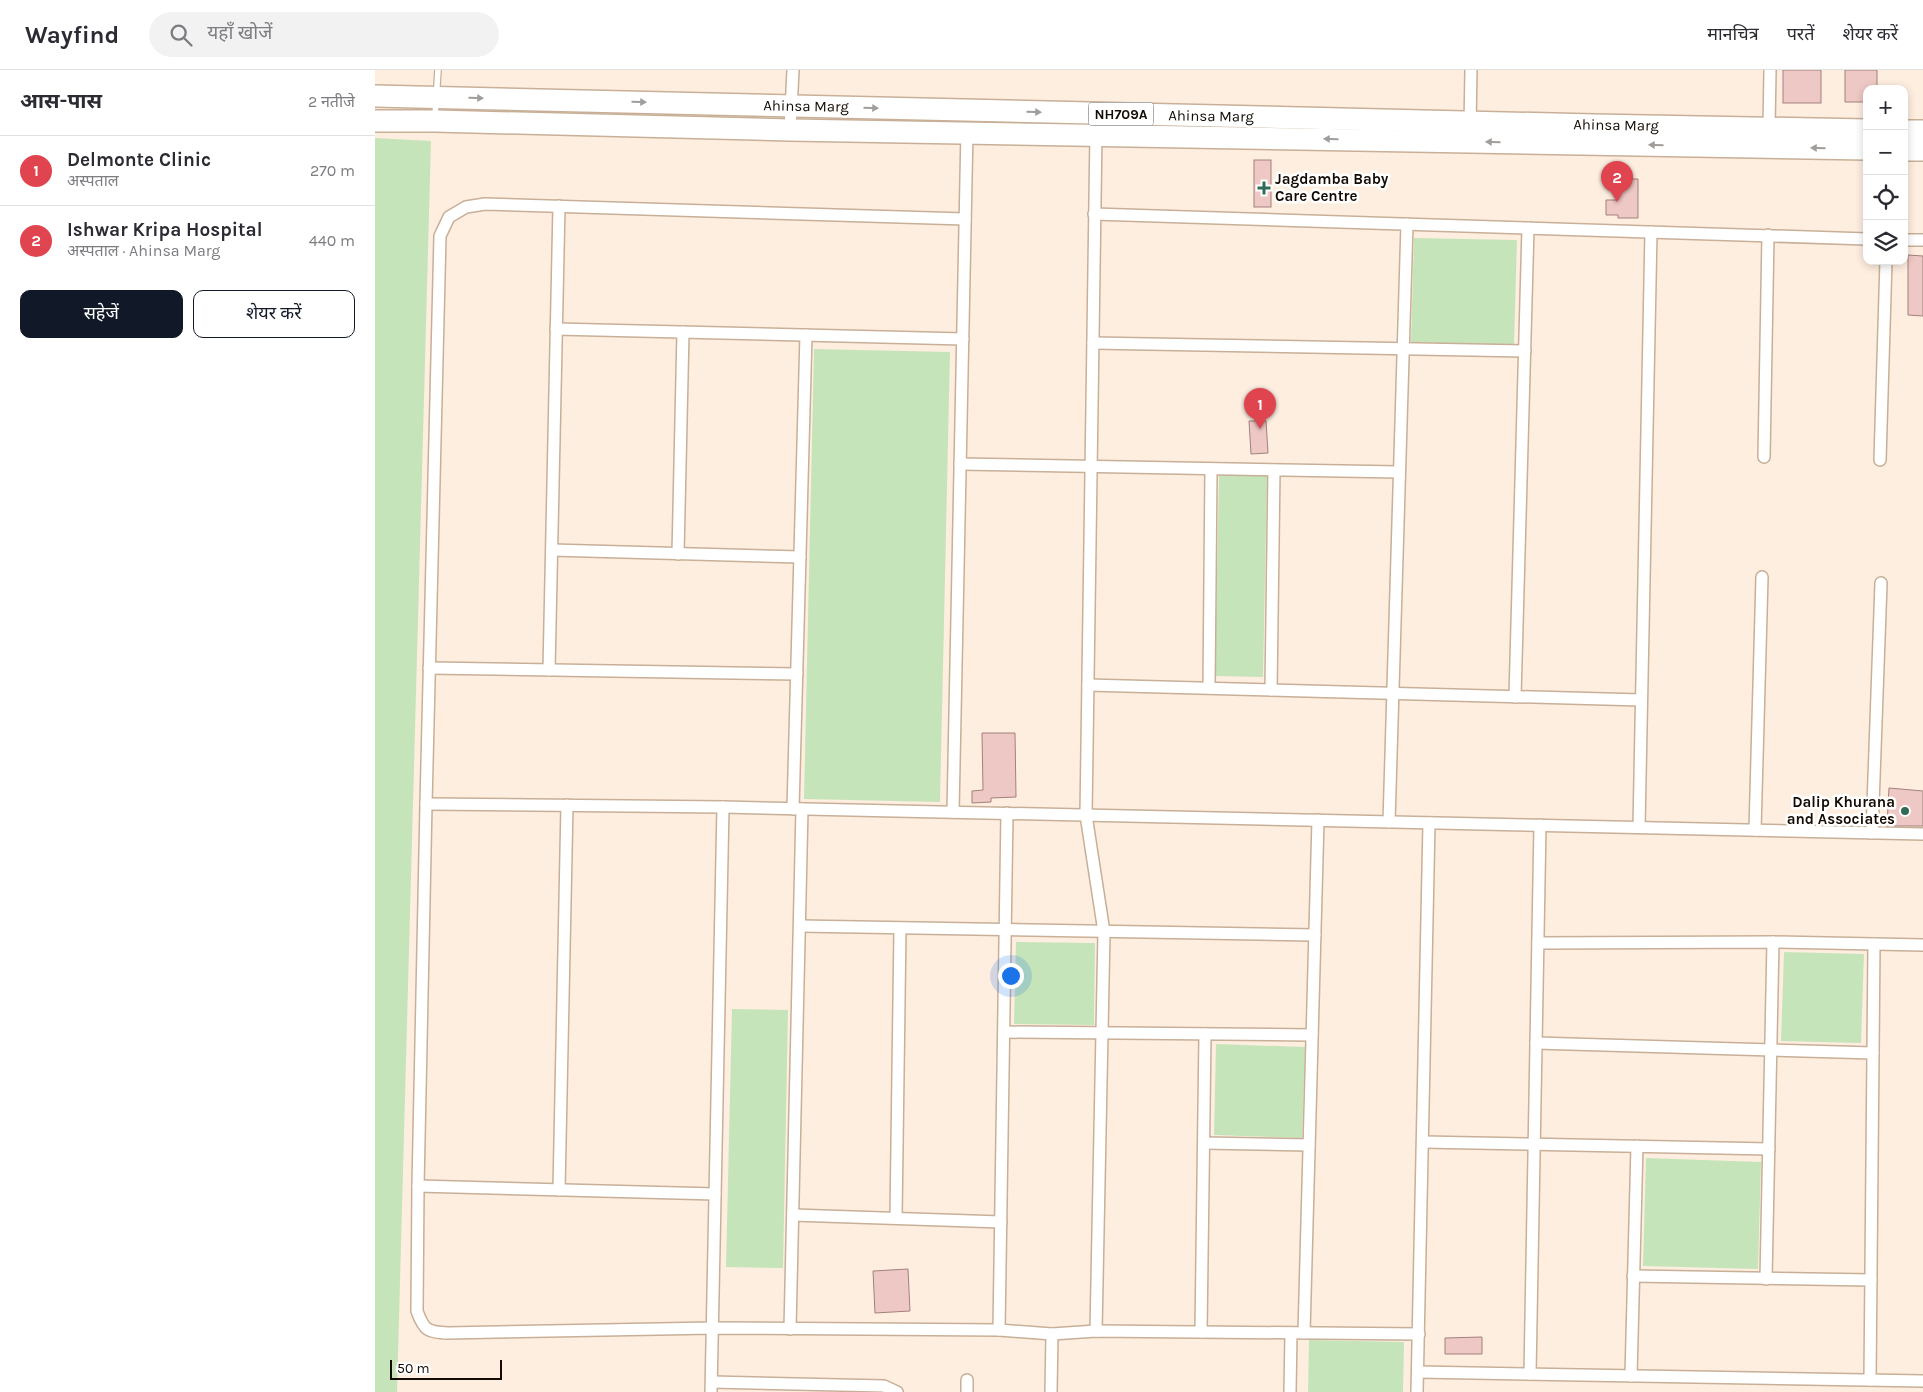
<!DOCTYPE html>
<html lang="hi">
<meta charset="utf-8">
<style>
body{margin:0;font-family:Karla,"Noto Sans Devanagari",sans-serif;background:#f2f2f3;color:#2b2b33}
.controls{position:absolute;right:15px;top:15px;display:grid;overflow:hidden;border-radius:10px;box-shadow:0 2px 8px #0003}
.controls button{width:45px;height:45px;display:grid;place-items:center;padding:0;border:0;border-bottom:1px solid #e1e1e2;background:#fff;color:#2b2b33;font:25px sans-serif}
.scale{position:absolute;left:15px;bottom:12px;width:112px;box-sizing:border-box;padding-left:5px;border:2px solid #130b04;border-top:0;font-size:14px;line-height:18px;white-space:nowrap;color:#130b04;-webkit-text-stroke:4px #fff;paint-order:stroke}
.you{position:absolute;left:635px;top:905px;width:18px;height:18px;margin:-12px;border:4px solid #fff;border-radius:50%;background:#1a73e8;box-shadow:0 0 0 8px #1a73e833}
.badge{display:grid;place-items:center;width:32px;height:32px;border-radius:50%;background:#111827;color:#fff;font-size:16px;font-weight:700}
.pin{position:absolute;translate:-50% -41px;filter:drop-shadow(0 1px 2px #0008)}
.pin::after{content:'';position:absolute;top:26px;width:18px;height:15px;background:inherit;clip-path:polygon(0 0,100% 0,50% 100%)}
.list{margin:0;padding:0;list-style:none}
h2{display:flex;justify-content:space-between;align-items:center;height:65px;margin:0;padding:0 20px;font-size:21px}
h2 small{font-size:16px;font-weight:400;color:#7c7c81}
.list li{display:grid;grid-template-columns:32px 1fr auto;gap:15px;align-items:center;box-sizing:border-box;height:70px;padding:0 20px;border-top:1px solid #e1e1e2}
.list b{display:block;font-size:19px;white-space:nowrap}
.list p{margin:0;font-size:16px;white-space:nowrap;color:#7c7c81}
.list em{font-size:16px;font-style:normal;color:#7c7c81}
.actions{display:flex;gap:10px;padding:15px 20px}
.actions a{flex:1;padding:11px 0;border:1px solid #111827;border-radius:10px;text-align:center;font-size:18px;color:#111827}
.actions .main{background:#111827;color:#fff}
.icon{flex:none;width:28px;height:28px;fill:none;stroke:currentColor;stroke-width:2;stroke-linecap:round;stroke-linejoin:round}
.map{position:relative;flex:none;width:1548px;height:1322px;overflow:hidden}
header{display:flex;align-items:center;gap:30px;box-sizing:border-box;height:70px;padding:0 25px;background:#fff;border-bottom:1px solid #e1e1e2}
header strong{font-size:24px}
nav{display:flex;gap:28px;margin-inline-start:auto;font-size:18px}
.search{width:350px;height:45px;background:#f2f2f3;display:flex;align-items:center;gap:12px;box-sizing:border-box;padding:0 18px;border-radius:28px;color:#7c7c81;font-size:19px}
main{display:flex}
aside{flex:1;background:#fff}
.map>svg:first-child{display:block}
.green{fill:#c6e4ba}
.building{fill:#eec8c4;stroke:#a3807d}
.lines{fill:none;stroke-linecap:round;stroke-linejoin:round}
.lane-casing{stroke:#c8af97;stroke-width:8}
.street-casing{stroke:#c8af97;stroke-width:14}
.highway-casing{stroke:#c8af97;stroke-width:24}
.lane{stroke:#fff;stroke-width:5.5}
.street{stroke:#fff;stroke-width:11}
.highway{stroke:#fff;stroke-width:21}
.oneway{fill:#a19d9b}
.poi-dot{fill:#2f6b56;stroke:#fff;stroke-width:2}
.labels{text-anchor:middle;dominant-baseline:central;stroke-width:5;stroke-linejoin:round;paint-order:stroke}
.shield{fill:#fff;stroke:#5a544f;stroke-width:1}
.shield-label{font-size:14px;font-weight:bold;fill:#130b04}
.street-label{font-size:15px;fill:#130b04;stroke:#fff}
.poi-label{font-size:15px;font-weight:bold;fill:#130b04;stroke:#fff;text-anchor:start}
</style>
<header>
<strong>Wayfind</strong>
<div class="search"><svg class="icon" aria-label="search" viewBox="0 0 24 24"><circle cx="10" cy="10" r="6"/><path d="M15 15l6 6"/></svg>यहाँ खोजें</div>
<nav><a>मानचित्र</a><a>परतें</a><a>शेयर करें</a></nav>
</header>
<main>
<aside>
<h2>आस-पास<small>2 नतीजे</small></h2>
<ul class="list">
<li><span class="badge" style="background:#e0444e">1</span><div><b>Delmonte Clinic</b><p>अस्पताल</p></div><em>270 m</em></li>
<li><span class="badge" style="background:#e0444e">2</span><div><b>Ishwar Kripa Hospital</b><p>अस्पताल · Ahinsa Marg</p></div><em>440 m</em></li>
</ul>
<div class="actions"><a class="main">सहेजें</a><a>शेयर करें</a></div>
</aside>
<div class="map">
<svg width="1548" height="1322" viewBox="0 0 1548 1322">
<rect width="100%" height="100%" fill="#feeee0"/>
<!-- green -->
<g class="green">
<path d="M0 68 56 71 22 1322H0Z"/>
<path d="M1039 168 1142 170 1139 275 1036 272Z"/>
<path d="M439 279 575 282 565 732 429 729Z"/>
<path d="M844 405 892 406 888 607 840 606Z"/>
<path d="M641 872 720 873 719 955 639 954Z"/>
<path d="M1409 882 1489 884 1486 973 1406 971Z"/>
<path d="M357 939 413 940 408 1198 351 1197Z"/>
<path d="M841 974 930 977 927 1068 839 1065Z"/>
<path d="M1271 1088 1386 1092 1383 1199 1268 1196Z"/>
<path d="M934 1270 1029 1272 1028 1322H933Z"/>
</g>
<!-- building -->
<g class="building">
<rect x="1408" y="0" width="38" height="33"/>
<path d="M1470 0H1502V19H1492V32H1470Z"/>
<rect x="879" y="90" width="17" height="47"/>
<path d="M1243 109H1263V148H1243V145H1231V130H1243Z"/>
<path d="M1533 185 1548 186V246L1533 245Z"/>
<path d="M874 351H891L893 383 876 384Z"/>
<path d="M607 663H640L641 727 616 728V732L597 733V721L608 720Z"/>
<path d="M1514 718 1548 721V756H1512Z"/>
<path d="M533 1199 535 1241 500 1243 498 1201Z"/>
<path d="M1107 1267V1284H1070V1268Z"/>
</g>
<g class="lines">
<!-- lane casing -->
<g class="lane-casing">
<path id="lane" d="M60 46 63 0"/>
</g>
<!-- street casing -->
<g class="street-casing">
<g id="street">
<path d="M1095 55 1096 0"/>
<path d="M1394 58 1395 0"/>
<path d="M415 60 418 0"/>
<path d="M719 144 1492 169"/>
<path d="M590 149 110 134 91 137 74 147 65 166 51 734 43 1116 42 1241C49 1261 53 1262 73 1263L338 1258 624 1260 677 1264 721 1261 1044 1264"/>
<path d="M1529 170H1548"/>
<path d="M181 259 588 269"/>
<path d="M718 273 1150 281"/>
<path d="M1389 387 1393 165"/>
<path d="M1505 390 1511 191"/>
<path d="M585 394 1024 402"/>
<path d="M177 480 425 487"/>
<path d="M303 484 308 262"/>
<path d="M54 598 422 604"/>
<path d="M174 600 184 136"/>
<path d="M713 615 1266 630"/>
<path d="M834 618 836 399"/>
<path d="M896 620 899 400"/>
<path d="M1140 627 1153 158"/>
<path d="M51 734 348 737 1548 764"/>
<path d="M418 739 431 265"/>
<path d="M578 742 592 60"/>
<path d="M1014 752 1032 154"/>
<path d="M1264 757 1276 162"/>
<path d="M1380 760 1387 507"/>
<path d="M1497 763 1506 513"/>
<path d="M425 856 940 865"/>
<path d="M1163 873 1398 872 1548 875"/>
<path d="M629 962 937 965"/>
<path d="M1161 973 1498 983"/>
<path d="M1048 1072 1394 1079"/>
<path d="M829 1073 934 1075"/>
<path d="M43 1116 340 1124"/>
<path d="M184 1120 192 735"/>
<path d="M418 1145 626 1152"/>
<path d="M521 1148 525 858"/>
<path d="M1258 1206 1496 1210"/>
<path d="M1391 1209 1398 872"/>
<path d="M415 1259 427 739"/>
<path d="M624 1260 632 743"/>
<path d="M721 1261 729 862 711 745 721 62"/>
<path d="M826 1262 830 964"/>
<path d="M929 1263 943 750"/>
<path d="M1043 1302 1548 1311"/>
<path d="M1155 1304 1165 755"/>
<path d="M1256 1306 1262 1076"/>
<path d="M1495 1310 1499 874"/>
<path d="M337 1312 509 1316 522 1322"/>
<path d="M336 1322 348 737"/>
<path d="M592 1322V1310"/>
<path d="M676 1322 677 1264"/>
<path d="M915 1322 916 1263"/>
<path d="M1042 1322 1054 753"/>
</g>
</g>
<!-- highway casing -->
<g class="highway-casing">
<g id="highway">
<path d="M0 26 1219 55 1492 60"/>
<path d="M0 51H60L415 60 1492 79"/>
<path d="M1529 61H1548"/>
<path d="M1529 80H1548"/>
</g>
</g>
<!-- lane -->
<use href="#lane" class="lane"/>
<!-- street -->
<use href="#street" class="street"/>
<!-- highway -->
<use href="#highway" class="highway"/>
</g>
<!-- one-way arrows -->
<defs><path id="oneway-solid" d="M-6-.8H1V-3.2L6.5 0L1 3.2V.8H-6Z" transform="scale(1.25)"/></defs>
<g class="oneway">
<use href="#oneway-solid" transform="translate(101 28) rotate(1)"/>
<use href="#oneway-solid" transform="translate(264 32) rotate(1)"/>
<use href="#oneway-solid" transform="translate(496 38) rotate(2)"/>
<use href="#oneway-solid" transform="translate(659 42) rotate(1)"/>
<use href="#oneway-solid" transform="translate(956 69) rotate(-179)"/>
<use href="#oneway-solid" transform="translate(1118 72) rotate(-179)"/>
<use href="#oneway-solid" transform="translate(1281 75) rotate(-179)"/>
<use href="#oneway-solid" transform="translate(1443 78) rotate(-179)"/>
</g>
<!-- markers -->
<g class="poi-dot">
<path d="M886.5 110.5h5v5h5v5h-5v5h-5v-5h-5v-5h5z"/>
<circle cx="1530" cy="741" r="5"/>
</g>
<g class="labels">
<!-- shield labels -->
<rect class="shield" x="713.5" y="32.5" width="65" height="23" rx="4"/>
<g class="shield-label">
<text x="746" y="44">NH709A</text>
</g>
<!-- street labels -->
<g class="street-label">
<text transform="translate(431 36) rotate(1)">Ahinsa Marg</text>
<text transform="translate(836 46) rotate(1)">Ahinsa Marg</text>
<text transform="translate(1241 55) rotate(1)">Ahinsa Marg</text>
</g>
<!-- poi labels -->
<g class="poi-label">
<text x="900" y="109">Jagdamba Baby<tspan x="900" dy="17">Care Centre</tspan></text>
<text x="1520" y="732" text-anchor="end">Dalip Khurana<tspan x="1520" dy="17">and Associates</tspan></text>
</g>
</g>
</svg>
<div class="controls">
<button>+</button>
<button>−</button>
<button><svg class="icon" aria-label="locate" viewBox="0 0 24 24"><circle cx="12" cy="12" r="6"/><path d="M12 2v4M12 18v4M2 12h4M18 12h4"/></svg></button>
<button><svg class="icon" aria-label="layers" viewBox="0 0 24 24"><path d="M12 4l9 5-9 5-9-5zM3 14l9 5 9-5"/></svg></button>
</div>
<div class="scale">50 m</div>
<div class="you"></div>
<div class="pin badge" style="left:885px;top:359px;background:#e0444e">1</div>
<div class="pin badge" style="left:1242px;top:132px;background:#e0444e">2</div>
</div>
</main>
